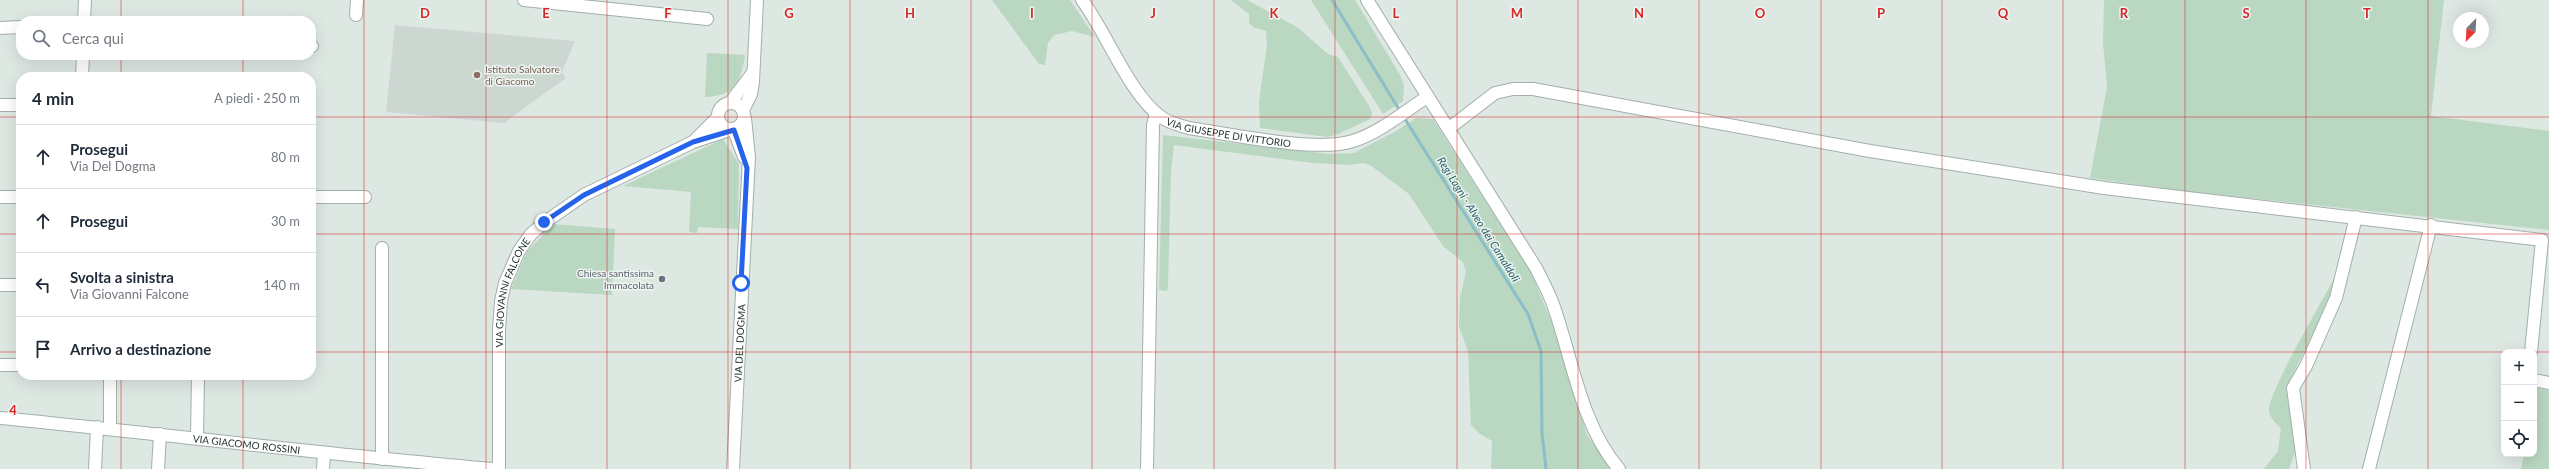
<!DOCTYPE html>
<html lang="it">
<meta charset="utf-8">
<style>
body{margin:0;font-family:Lato,sans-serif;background:#f6f6f7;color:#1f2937}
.controls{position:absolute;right:12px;bottom:12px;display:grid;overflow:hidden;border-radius:8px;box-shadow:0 4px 16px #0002}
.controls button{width:36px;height:36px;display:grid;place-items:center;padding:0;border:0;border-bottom:1px solid #e0e1e3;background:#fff;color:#1f2937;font:20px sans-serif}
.compass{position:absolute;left:2453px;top:12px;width:36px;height:36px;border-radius:50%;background:#fff;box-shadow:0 4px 16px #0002;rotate:204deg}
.stop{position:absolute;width:12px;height:12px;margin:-9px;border:3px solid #2563eb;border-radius:50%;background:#fff}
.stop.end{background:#2563eb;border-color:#fff;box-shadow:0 1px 4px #0008}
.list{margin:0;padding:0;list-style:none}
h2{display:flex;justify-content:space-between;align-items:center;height:52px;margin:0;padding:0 16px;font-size:17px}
h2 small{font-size:13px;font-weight:400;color:#747a83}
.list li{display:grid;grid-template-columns:26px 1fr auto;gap:12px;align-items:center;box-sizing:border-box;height:64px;padding:0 16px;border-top:1px solid #e0e1e3}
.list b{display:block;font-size:15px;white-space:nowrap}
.list p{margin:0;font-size:13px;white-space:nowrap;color:#747a83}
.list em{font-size:13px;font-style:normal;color:#747a83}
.icon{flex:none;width:22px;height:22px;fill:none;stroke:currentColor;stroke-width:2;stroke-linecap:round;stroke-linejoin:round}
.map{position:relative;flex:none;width:2549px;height:469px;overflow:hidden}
.search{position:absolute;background:#fff;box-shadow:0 4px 16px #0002;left:16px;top:16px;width:300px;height:44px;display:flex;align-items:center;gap:10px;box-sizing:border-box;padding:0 14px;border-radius:16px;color:#747a83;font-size:15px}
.panel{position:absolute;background:#fff;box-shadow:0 4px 16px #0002;left:16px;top:72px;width:300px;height:308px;border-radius:16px}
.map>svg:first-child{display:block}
.built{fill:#cdd7d2}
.green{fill:#b9d7c1}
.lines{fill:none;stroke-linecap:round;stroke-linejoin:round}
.stream{stroke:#8cbec7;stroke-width:3}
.minor-casing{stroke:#a2afaa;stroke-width:14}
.minor{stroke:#fff;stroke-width:12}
.route{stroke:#2563eb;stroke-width:5}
.grid{fill:none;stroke:#d62828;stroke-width:1;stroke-opacity:0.55}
.education-dot{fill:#8d6e63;stroke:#eef5f1;stroke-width:1.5}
.worship-dot{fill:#6b7280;stroke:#eef5f1;stroke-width:1.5}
.labels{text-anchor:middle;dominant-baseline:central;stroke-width:3;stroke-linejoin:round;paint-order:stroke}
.education-label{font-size:10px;fill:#785e54;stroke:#eef5f1;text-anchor:start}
.street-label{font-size:10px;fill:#223530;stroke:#eef5f1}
.worship-label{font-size:10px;fill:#5b616d;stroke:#eef5f1;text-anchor:end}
.water-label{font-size:11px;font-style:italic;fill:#235e6a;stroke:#eef5f1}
.grid-label{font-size:13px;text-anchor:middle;font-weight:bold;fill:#d62828;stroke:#eef5f1;stroke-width:3;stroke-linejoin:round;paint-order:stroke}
</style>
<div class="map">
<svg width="2549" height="469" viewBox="0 0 2549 469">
<rect width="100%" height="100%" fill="#dee8e3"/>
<!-- built -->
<path class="built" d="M395 25 575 41 562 72 566 78 504 123 386 112Z"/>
<!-- green -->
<g class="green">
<path d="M992 0H1070L1095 37 1072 31 1054 35 1048 43 1045 65 1039 64Z"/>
<path d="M1231 0H1247L1297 27 1328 54 1338 57 1369 106 1372 113 1370 119 1336 135 1327 137 1260 128 1259 102 1267 44 1266 31 1253 27 1249 23V14Z"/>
<path d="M1311 0H1355L1400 75 1404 85 1403 101 1383 114Z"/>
<path d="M2104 0H2444L2431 116 2549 131V230L2184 191 2090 178 2107 87 2103 43Z"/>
<path d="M707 53 745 55C741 82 735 96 705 97Z"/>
<path d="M1416 118 1433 119 1531 272 1555 330 1587 435 1611 469H1491L1492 441 1480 434 1471 425 1468 352 1459 326 1460 298 1466 272 1463 262 1443 246 1409 194 1370 165 1363 163 1348 165 1313 163 1174 145 1171 171 1168 286 1167 291 1159 290 1163 135 1330 154 1354 153 1396 131Z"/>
<path d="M723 139 739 164 738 229 698 227 697 233 689 232 691 192 623 186Z"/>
<path d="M553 224 615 229 612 295 511 289 527 252Z"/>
<path d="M2332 282 2335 284 2332 296 2286 388 2296 450 2289 469H2264L2278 451 2281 428C2276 423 2269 418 2269 410 2269 391 2320 305 2332 282Z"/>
<path d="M2534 387 2549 390V469H2521L2524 454H2534Z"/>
</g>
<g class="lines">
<!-- stream -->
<g class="stream">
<path d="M1332 0 1400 111"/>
<path d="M1403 116 1528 314 1541 351 1542 433 1546 469"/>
</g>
<!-- minor casing -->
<g class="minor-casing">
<g id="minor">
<path d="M524 0 707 19"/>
<path id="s1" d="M1082 0C1106 32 1130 95 1161 117 1169 123 1179 125 1189 128 1230 134 1317 153 1353 141 1379 133 1404 112 1427 97"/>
<path d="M1367 0 1536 268C1543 282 1551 296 1555 310 1573 363 1582 426 1619 469"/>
<path d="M356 15 357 0"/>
<path d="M84 21 85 0"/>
<path d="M0 28 21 27"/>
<path d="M311 46H312"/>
<path d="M82 77 83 55"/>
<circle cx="731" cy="116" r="13"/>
<path d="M730 103 752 74"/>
<path d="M0 105H21"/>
<path d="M743 110 751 94 753 82 757 0"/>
<path d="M1452 126 1495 93 1513 89H1533L1870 151 2104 188 2542 240 2531 352"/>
<path d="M734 130 744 157"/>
<path d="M695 140 718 117"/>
<path d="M0 197H21"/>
<path d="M311 197H365"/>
<path d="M0 285H21"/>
<path d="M0 365H21"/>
<path d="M110 375V428"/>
<path d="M2534 380 2549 383"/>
<path id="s2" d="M0 418C165 434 329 455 494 469"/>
<path d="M197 438 198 375"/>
<path d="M382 459V248"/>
<path d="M95 469 97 427"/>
<path d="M158 469 160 434"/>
<path d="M323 469 324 454"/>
<path id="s3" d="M499 469V329L501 301 505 283 519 251 531 234 545 222 584 195 693 142 729 130"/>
<path id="s4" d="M733 469 749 157 745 118"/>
<path d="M1147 469 1153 125 1156 113"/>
<path d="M2304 469 2293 388 2306 366 2336 298 2356 217"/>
<path d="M2369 469 2431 225"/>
</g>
</g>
<!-- minor -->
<use href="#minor" class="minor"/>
</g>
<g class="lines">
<!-- route -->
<path class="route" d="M544 222 584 195 693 142 734 130 747 168 741 283"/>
</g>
<!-- grid -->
<path class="grid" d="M121 0V21M243 0V21M364 0V469M486 0V469M607 0V469M728 0V469M850 0V469M971 0V469M1092 0V469M1214 0V469M1335 0V469M1457 0V469M1578 0V469M1699 0V469M1821 0V469M1942 0V469M2063 0V469M2185 0V469M2306 0V469M2428 0V469M121 55V77M243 55V77M0 117H21M311 117H2549M0 234H21M311 234H2549M0 352H21M311 352H2549M121 375V469M243 375V469"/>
<!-- markers -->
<circle class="education-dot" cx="477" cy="75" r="4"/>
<circle class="worship-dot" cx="662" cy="279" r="4"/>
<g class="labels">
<!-- education labels -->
<g class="education-label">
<text x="485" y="69">Istituto Salvatore<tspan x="485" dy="12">di Giacomo</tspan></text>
</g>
<!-- street labels -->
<g class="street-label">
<text stroke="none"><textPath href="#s1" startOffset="212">VIA GIUSEPPE DI VITTORIO</textPath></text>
<text stroke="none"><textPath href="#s3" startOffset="179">VIA GIOVANNI FALCONE</textPath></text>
<text stroke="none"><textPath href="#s4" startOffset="126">VIA DEL DOGMA</textPath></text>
<text stroke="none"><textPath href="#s2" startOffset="248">VIA GIACOMO ROSSINI</textPath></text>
</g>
<!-- worship labels -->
<g class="worship-label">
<text x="654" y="273">Chiesa santissima<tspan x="654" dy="12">Immacolata</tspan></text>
</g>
<!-- water labels -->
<g class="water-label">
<text transform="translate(1479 219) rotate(58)">Regi Lagni - Alveo dei Camaldoli</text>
</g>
</g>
<g class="grid-label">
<text x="425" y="18">D</text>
<text x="546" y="18">E</text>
<text x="668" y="18">F</text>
<text x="789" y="18">G</text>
<text x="910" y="18">H</text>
<text x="1032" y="18">I</text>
<text x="1153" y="18">J</text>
<text x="1274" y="18">K</text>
<text x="1396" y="18">L</text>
<text x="1517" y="18">M</text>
<text x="1639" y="18">N</text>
<text x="1760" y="18">O</text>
<text x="1881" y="18">P</text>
<text x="2003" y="18">Q</text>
<text x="2124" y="18">R</text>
<text x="2246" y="18">S</text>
<text x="2367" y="18">T</text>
<text x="13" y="415">4</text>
</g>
</svg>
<div class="controls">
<button>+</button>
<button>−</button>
<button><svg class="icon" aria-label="locate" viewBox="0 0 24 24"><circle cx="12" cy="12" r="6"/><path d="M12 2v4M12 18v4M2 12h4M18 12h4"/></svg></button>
</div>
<svg class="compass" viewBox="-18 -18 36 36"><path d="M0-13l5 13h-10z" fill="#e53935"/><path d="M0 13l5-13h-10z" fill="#747a83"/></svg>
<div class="stop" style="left:741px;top:283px"></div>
<div class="stop end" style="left:544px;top:222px"></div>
<div class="search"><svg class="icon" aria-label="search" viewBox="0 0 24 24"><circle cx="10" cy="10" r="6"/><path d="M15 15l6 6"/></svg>Cerca qui</div>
<section class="panel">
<h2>4 min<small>A piedi · 250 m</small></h2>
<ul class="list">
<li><svg class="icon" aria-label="ahead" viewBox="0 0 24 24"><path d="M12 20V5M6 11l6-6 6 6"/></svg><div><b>Prosegui</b><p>Via Del Dogma</p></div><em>80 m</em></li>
<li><svg class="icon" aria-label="ahead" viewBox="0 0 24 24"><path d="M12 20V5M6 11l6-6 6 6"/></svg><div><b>Prosegui</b></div><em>30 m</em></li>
<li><svg class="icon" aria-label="left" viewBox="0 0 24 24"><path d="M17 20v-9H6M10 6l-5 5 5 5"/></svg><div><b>Svolta a sinistra</b><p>Via Giovanni Falcone</p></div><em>140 m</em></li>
<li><svg class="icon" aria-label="arrive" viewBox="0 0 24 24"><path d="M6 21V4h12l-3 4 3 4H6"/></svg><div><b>Arrivo a destinazione</b></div></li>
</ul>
</section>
</div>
